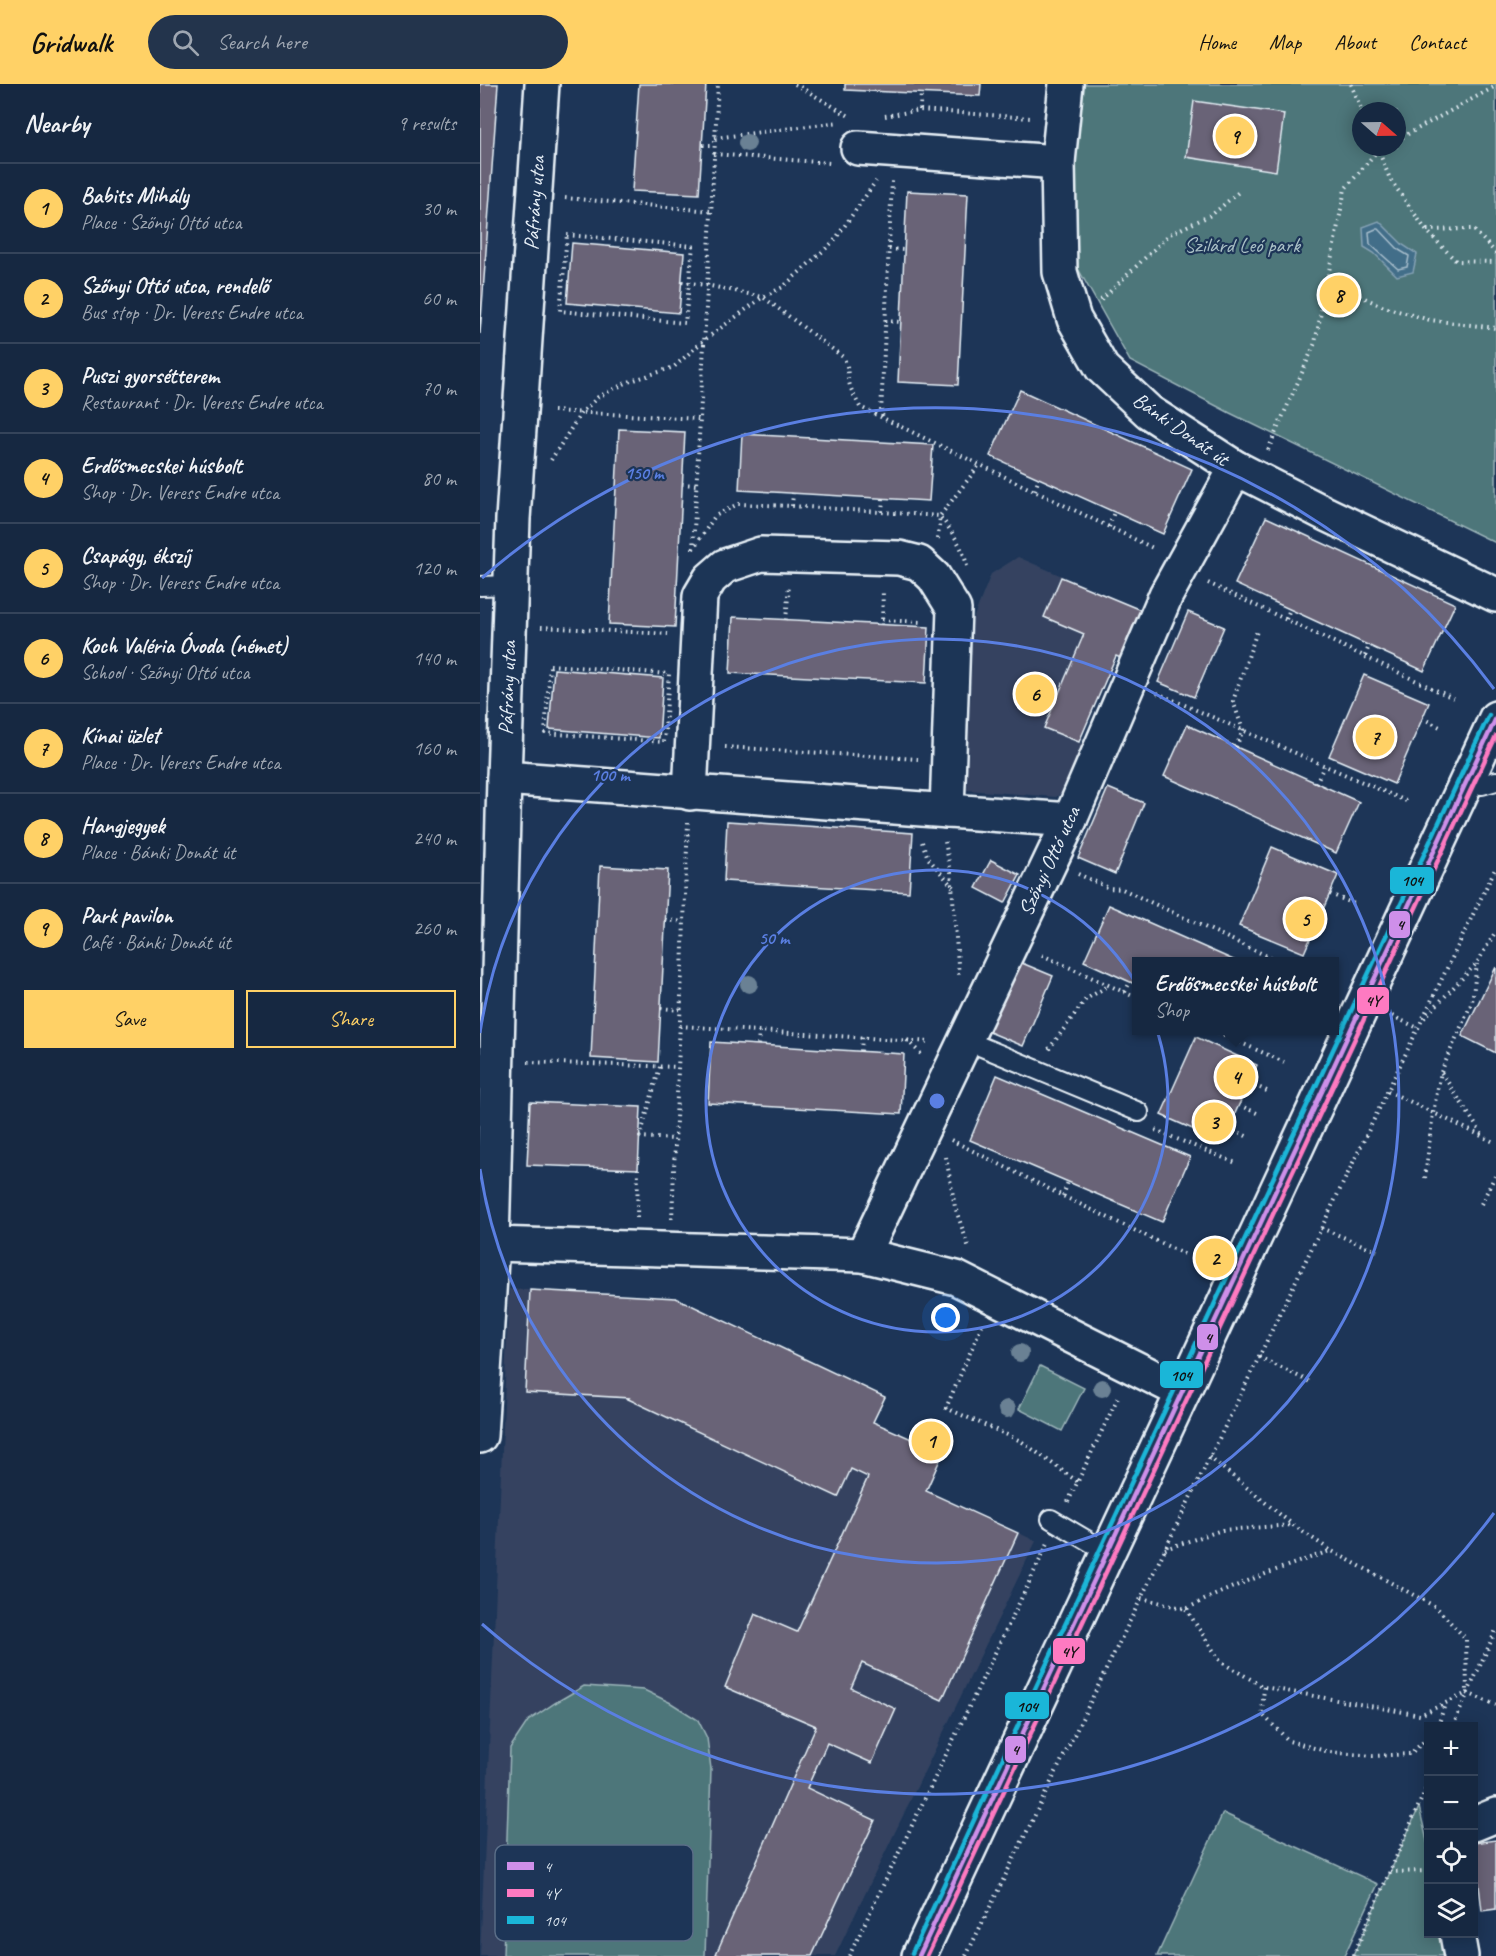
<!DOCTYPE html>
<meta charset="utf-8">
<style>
body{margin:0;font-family:Caveat,sans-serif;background:#23344c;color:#f1f3f6}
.controls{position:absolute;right:18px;bottom:18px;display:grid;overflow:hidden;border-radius:0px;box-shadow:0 3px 15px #0003}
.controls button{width:54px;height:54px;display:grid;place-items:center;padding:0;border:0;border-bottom:2px solid #35445a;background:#162841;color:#f1f3f6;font:30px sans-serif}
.compass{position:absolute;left:872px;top:18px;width:54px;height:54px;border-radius:50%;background:#162841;box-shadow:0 3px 15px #0003;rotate:110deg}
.you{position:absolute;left:466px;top:1234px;width:21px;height:21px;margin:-15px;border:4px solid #fff;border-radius:50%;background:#1a73e8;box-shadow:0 0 0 9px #1a73e833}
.badge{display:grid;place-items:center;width:39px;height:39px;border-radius:50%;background:#ffd166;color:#111;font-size:20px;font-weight:700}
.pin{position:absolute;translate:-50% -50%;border:3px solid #fff;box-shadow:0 2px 6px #0006}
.popup{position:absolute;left:652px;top:873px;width:207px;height:78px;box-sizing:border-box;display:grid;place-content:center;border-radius:0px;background:#162841;filter:drop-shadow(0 2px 4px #0005);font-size:20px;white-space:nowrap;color:#9ea6b1}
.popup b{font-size:22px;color:#f1f3f6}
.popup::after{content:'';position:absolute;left:50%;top:100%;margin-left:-12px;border:12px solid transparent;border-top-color:#162841}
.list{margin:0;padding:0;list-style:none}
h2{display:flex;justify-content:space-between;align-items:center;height:78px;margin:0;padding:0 24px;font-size:26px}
h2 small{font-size:20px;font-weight:400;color:#9ea6b1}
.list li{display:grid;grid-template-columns:39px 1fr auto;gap:18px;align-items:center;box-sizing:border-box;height:90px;padding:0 24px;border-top:2px solid #35445a}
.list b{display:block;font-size:22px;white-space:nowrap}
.list p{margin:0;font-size:20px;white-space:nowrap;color:#9ea6b1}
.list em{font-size:20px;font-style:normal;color:#9ea6b1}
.actions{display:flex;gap:12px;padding:18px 24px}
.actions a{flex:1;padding:14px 0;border:2px solid #ffd166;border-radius:0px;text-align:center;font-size:21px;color:#ffd166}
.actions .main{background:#ffd166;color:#111}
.icon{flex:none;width:33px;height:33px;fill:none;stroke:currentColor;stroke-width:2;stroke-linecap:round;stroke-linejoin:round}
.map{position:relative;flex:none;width:1016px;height:1872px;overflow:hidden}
header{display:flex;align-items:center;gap:36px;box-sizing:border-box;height:84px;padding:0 30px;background:#ffd166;color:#111}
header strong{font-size:28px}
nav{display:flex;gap:33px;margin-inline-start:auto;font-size:21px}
.search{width:420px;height:54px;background:#23344c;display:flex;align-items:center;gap:15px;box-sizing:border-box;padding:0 21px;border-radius:33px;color:#9ea6b1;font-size:22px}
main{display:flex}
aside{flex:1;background:#162841}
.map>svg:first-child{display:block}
.built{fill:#344361}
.green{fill:#4e767a;stroke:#9bb4b9;stroke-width:1.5;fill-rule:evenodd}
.water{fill:#436e89;stroke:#85a2b5;stroke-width:1.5}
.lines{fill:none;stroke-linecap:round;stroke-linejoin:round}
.shore{stroke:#a6bdcc;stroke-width:1.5}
.building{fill:#696477;stroke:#e8f1f8;stroke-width:1.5}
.lane-casing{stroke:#e8f1f8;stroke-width:22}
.street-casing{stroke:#e8f1f8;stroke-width:38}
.secondary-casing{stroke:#e8f1f8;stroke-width:38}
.path{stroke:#e8f1f8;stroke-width:4;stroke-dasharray:1.5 4.5;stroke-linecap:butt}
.lane{stroke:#1d3557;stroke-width:18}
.street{stroke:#1d3557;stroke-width:33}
.secondary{stroke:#1d3557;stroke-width:33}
.bus-1-casing{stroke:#1d3557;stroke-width:9}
.bus-2-casing{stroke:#1d3557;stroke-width:9}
.bus-3-casing{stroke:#1d3557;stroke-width:9}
.bus-1{stroke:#ce8fe9;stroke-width:4.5}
.bus-2{stroke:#fe7ac1;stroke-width:4.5}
.bus-3{stroke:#1ab6d8;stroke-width:4.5}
.tree{fill:#6b8194}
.ring{fill:none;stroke:#5a7fe2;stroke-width:3}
.labels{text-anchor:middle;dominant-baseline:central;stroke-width:4.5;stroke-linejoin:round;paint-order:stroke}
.street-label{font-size:21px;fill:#e8f1f8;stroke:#1d3557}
.park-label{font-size:21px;fill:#aac0c6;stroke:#1d3557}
.key{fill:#1d3557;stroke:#5a6d87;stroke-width:1.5}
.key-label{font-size:16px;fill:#e8f1f8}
.centre{fill:#5a7fe2;stroke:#1d3557;stroke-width:3}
.ring-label{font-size:18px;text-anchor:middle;font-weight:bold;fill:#5a7fe2;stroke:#1d3557;stroke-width:4.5;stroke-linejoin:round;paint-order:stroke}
.line-badge{stroke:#1d3557;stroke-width:2}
.pale-badge-label{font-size:16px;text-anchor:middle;font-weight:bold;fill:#111}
</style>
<header>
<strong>Gridwalk</strong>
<div class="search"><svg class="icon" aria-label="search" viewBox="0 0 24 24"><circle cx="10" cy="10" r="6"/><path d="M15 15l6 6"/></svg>Search here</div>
<nav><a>Home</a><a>Map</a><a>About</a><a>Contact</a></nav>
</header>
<main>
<aside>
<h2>Nearby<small>9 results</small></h2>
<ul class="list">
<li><span class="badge">1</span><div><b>Babits Mihály</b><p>Place · Szőnyi Ottó utca</p></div><em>30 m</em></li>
<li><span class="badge">2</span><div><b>Szőnyi Ottó utca, rendelő</b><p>Bus stop · Dr. Veress Endre utca</p></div><em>60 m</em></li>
<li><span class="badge">3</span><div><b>Puszi gyorsétterem</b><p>Restaurant · Dr. Veress Endre utca</p></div><em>70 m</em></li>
<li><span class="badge">4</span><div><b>Erdősmecskei húsbolt</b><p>Shop · Dr. Veress Endre utca</p></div><em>80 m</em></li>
<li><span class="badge">5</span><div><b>Csapágy, ékszíj</b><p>Shop · Dr. Veress Endre utca</p></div><em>120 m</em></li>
<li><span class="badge">6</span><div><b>Koch Valéria Óvoda (német)</b><p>School · Szőnyi Ottó utca</p></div><em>140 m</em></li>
<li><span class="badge">7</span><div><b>Kínai üzlet</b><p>Place · Dr. Veress Endre utca</p></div><em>160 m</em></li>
<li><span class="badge">8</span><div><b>Hangjegyek</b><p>Place · Bánki Donát út</p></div><em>240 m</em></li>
<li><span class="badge">9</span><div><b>Park pavilon</b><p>Café · Bánki Donát út</p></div><em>260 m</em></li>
</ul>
<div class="actions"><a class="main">Save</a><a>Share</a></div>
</aside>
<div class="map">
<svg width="1016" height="1872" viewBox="0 0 1016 1872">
<rect width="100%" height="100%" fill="#1d3557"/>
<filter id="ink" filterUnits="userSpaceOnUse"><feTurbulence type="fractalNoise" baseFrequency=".0167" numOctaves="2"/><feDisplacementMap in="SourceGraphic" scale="12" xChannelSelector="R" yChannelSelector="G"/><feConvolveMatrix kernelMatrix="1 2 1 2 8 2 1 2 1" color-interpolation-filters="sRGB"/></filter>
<g filter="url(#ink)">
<!-- built -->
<g class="built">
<path d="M538 473 663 527 635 572 599 658 607 662 589 704 576 713 487 706 493 535 511 490Z"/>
<path d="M29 1205 196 1214 405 1313 394 1338 463 1369 447 1407 556 1457 355 1872H0Z"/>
</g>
<!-- green -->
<g class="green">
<path d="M596 0H1016V459L750 329 650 277 587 165ZM881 27H917V63H881Z"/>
<path d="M560 1282 604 1304 582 1347 539 1325Z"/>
<path d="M104 1602 164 1606 191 1619 218 1636 227 1654 231 1685 225 1872H23L30 1664 48 1637 75 1619Z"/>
<path d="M939 1723 948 1761V1850H971L977 1872H873Z"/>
<path d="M743 1729 898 1800 864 1872H677Z"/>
</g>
<!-- water -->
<path class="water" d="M899 137 923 161 937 170 933 188 917 192 894 169 884 163 883 143Z"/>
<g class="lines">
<!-- shore -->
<path class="shore" d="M896 145H899L919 166 929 172 927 183 918 185 890 160 889 148Z"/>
</g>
<!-- building -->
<g class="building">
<path d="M0 0H18L0 250Z"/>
<path d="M159 0H226L219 110 152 107Z"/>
<path d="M365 0H501L500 12 365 6Z"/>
<path d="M714 17 804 30 796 87 706 73Z"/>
<path d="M427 107 488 110 478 301 418 298Z"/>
<path d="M92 159 204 169 199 229 87 219Z"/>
<path d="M540 306 712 385 683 450 510 372Z"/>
<path d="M139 345 205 348 195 543 129 540Z"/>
<path d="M262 350 453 361 449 417 259 406Z"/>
<path d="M786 433 975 520 944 587 755 500Z"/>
<path d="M581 493 663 527 643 575 636 572 599 658 564 644 604 550 564 533Z"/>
<path d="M708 528 744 543 714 613 678 598Z"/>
<path d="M253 533 449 543 446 599 250 589Z"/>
<path d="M74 585 183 594 179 654 69 645Z"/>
<path d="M884 591 949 619 914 700 849 672Z"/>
<path d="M707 641 879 718 856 769 684 692Z"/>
<path d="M628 704 664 719 635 790 598 774Z"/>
<path d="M247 737 433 749 429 808 244 797Z"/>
<path d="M792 763 858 791 824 869 759 842Z"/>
<path d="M511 776 540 791 525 819 496 804Z"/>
<path d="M120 782 188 786 178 978 111 974Z"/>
<path d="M629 821 758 878H657V901L604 877Z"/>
<path d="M537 877 573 892 543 962 507 947Z"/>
<path d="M1016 883V969L982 952Z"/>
<path d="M716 953 777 981 742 1058 681 1031Z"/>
<path d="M231 958 424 970 421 1030 228 1019Z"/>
<path d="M517 991 710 1073 682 1138 490 1056Z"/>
<path d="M50 1018 161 1023 158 1085 47 1081Z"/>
<path d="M50 1206 196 1214 405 1313 393 1338 463 1369 446 1407 538 1449 462 1616 382 1579 371 1604 416 1625 392 1679 347 1659 327 1704 395 1736 332 1872H241L236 1870 336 1642 245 1603 275 1530 317 1548 388 1393 371 1385 358 1413 148 1315 149 1314 45 1308Z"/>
<path d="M1016 1756V1825L1002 1827 994 1759Z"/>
</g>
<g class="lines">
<!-- lane casing -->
<g class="lane-casing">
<g id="lane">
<path d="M0 502 31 501"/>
<path d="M985 700 1002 701 1016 697"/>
<path d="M485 956 659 1028"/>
<path d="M571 1435 627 1468"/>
</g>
</g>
<!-- street casing -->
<g class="street-casing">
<g id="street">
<path d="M586 0 578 78 580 188 594 235 622 284 669 328 756 384 846 430 1016 511"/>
<path d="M378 64 578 78"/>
<path d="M24 694 590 736"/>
<path d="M210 709 220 512 230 495 245 482 281 470 419 474 439 479 454 493 474 525 467 727"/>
<path d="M12 1160 383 1171 476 1194 703 1308"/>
<path d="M383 1171 590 736 686 511 756 384"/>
<path d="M0 1352 12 1160 24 694 33 435 62 0"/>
<path d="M994 1740 1016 1731"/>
<path d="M977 1850 981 1872"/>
</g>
</g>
<!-- secondary casing -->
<g class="secondary-casing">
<path id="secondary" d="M439 1872 703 1308 1016 634"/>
</g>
<!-- path -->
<g class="path">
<path d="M315 0 371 33"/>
<path d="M871 0 882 27"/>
<path d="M440 26 441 9"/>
<path d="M405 32 440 26 550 34"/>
<path d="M235 54 359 38"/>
<path d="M917 56 1016 2"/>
<path d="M223 61H234"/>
<path d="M897 63 910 95 946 146 976 177 1016 178"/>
<path d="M234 70 350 79"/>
<path d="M85 114 231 127"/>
<path d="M947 146 993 145 1016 169"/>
<path d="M87 151 213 162 205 239 80 227Z"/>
<path d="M409 165 424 166"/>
<path d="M847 197 904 223 950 236 1016 244"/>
<path d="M202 198 226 201 283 213 363 273C370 285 366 287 369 298 371 307 376 315 380 323L675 465"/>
<path d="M621 216 690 150 733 130 761 106"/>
<path d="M405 237 421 238"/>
<path d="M73 327 219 335"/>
<path d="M403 332 401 329 412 97"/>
<path d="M788 366 835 259 865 105 898 66 904 63"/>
<path d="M71 376 101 329 118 313 148 298 194 283 223 257 283 213 303 203 354 157 396 97"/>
<path d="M202 400 216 401"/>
<path d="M555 406 559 394"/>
<path d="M312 422 313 409"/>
<path d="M402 428 403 414"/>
<path d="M629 443 634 428"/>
<path d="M458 455 460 432 500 380"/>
<path d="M213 465 235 432 258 420 312 422 460 432C472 448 483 463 487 482"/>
<path d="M213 465 238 0"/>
<path d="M728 499 973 614"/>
<path d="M806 535 810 525"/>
<path d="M306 536 309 501"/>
<path d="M402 536 441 538"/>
<path d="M402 541 403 506"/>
<path d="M61 543 188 550"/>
<path d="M885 572 889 562"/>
<path d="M70 581 189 590 184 658 65 649Z"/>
<path d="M677 609 926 717"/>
<path d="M942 634 960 643"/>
<path d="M245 663 438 675"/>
<path d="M756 663 763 646 753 617 777 547"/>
<path d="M836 699 844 682"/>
<path d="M442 758 448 774 473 803"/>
<path d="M465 758 471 788 479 893"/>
<path d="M598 790 629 804 642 805 800 878"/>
<path d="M850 810 877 821"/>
<path d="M186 836 204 838"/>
<path d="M562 871 657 914"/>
<path d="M645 908 650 898"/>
<path d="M181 924 200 926"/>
<path d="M912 932 938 944"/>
<path d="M944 934 997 879 1016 847"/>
<path d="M200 942 451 958"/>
<path d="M732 946 804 978"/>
<path d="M427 956 443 972"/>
<path d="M278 961 279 947"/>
<path d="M569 965 606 915 630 901"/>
<path d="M381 967 382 953"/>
<path d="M48 978 198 983"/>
<path d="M180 983 160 1053 195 1055"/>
<path d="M961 988 992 918 997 880"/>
<path d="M769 999 789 1008"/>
<path d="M908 1007 1016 1059"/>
<path d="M759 1021 779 1030"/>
<path d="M749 1043 768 1053"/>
<path d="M675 1046 756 1079"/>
<path d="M471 1056 583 1112 708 1172"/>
<path d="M466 1073 475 1123 489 1164"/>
<path d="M945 1094 953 1029 961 988 1003 1052"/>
<path d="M583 1112 588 1098"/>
<path d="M1001 1120 1016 1090"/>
<path d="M157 1134 158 1085"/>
<path d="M192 1135 208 738"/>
<path d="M841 1144 897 1167"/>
<path d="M502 1241 466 1324 541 1357 598 1398"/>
<path d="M779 1273 830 1298"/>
<path d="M729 1373 813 1441 850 1466 956 1523 986 1555 987 1609"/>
<path d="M588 1418 639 1311"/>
<path d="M685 1465 742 1446 813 1441"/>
<path d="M661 1514 706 1525C753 1501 800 1484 850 1467"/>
<path d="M706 1525 741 1578 784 1603 940 1631 987 1609 1016 1621"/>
<path d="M784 1603 782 1630 809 1657 849 1668 893 1672 930 1670 948 1654"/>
<path d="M958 1642 965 1620"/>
<path d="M973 1642 1016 1546"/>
<path d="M910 1788 948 1787"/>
<path d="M369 1872 568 1459"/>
<path d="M486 1872 779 1273 1016 783"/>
<path d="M873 1872 948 1700"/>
</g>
<!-- lane -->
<use href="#lane" class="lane"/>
<!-- street -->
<use href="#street" class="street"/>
<!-- secondary -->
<use href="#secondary" class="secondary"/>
<!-- bus-1 casing -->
<g class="bus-1-casing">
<path id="bus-1" d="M439 1872 1016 634"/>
</g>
<!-- bus-2 casing -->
<g class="bus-2-casing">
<path id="bus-2" d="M447 1872 1016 652"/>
</g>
<!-- bus-3 casing -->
<g class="bus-3-casing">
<path id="bus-3" d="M432 1869 1009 631"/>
</g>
<!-- bus-1 -->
<use href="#bus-1" class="bus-1"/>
<!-- bus-2 -->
<use href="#bus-2" class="bus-2"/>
<!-- bus-3 -->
<use href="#bus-3" class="bus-3"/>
</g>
<!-- trees -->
<g class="tree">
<circle cx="267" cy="59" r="9"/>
<circle cx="269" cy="900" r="9"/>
<circle cx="540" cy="1269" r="9"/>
<circle cx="622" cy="1304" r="9"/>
<circle cx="527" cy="1325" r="9"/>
</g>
</g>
<!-- distance rings -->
<g class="ring">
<circle cx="457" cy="1017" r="231"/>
<path d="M0 949A462 462 0 1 1 0 1085"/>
<path d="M1014 1429A693 693 0 0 1 2 1540M2 494A693 693 0 0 1 1014 605"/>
</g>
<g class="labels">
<!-- street labels -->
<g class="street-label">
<text transform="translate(54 119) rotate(-86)">Páfrány utca</text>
<text transform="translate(701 345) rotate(35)">Bánki Donát út</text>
<text transform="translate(27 604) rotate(-88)">Páfrány utca</text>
<text transform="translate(569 777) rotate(-65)">Szőnyi Ottó utca</text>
</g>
<!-- park labels -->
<g class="park-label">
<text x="762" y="161">Szilárd Leó park</text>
</g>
</g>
<!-- legend -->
<rect x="15" y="1761" width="198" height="96" rx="9" class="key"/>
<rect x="27" y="1778" width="27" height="8" fill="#ce8fe9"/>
<rect x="27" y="1805" width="27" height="8" fill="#fe7ac1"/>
<rect x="27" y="1832" width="27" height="8" fill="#1ab6d8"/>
<g class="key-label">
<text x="64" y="1788">4</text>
<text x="64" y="1815">4Y</text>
<text x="64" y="1842">104</text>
</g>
<circle cx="457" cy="1017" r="9" class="centre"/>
<g class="ring-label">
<text x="164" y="395">150 m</text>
<text x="130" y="697">100 m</text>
<text x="294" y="860">50 m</text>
</g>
<g class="line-badge">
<rect x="909" y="782" width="46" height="29" rx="6" fill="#1ab6d8"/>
<rect x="908" y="826" width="23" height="29" rx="6" fill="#ce8fe9"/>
<rect x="876" y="902" width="34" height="29" rx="6" fill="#fe7ac1"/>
<rect x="716" y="1239" width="23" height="28" rx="6" fill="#ce8fe9"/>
<rect x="679" y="1276" width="45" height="29" rx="6" fill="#1ab6d8"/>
<rect x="572" y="1553" width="34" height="28" rx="6" fill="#fe7ac1"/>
<rect x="524" y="1607" width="46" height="29" rx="6" fill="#1ab6d8"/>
<rect x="524" y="1651" width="23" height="29" rx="6" fill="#ce8fe9"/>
</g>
<g class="pale-badge-label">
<text x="932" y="802">104</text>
<text x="920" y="846">4</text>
<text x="893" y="922">4Y</text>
<text x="728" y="1259">4</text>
<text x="701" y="1297">104</text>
<text x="589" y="1573">4Y</text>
<text x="547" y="1628">104</text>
<text x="535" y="1671">4</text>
</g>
</svg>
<div class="controls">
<button>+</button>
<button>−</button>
<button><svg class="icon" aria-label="locate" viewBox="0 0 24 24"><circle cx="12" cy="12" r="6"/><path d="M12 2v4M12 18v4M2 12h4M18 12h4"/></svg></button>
<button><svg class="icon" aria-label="layers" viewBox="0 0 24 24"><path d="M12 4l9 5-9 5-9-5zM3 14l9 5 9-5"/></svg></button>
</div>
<svg class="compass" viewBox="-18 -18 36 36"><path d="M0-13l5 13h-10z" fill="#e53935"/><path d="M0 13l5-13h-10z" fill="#9ea6b1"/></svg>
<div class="you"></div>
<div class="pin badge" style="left:451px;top:1357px">1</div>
<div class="pin badge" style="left:735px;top:1174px">2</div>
<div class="pin badge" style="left:734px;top:1038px">3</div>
<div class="pin badge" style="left:756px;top:993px">4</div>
<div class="popup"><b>Erdősmecskei húsbolt</b>Shop</div>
<div class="pin badge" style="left:825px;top:835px">5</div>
<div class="pin badge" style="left:555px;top:610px">6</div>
<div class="pin badge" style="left:895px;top:653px">7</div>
<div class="pin badge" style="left:859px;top:211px">8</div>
<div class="pin badge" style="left:755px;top:52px">9</div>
</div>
</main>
